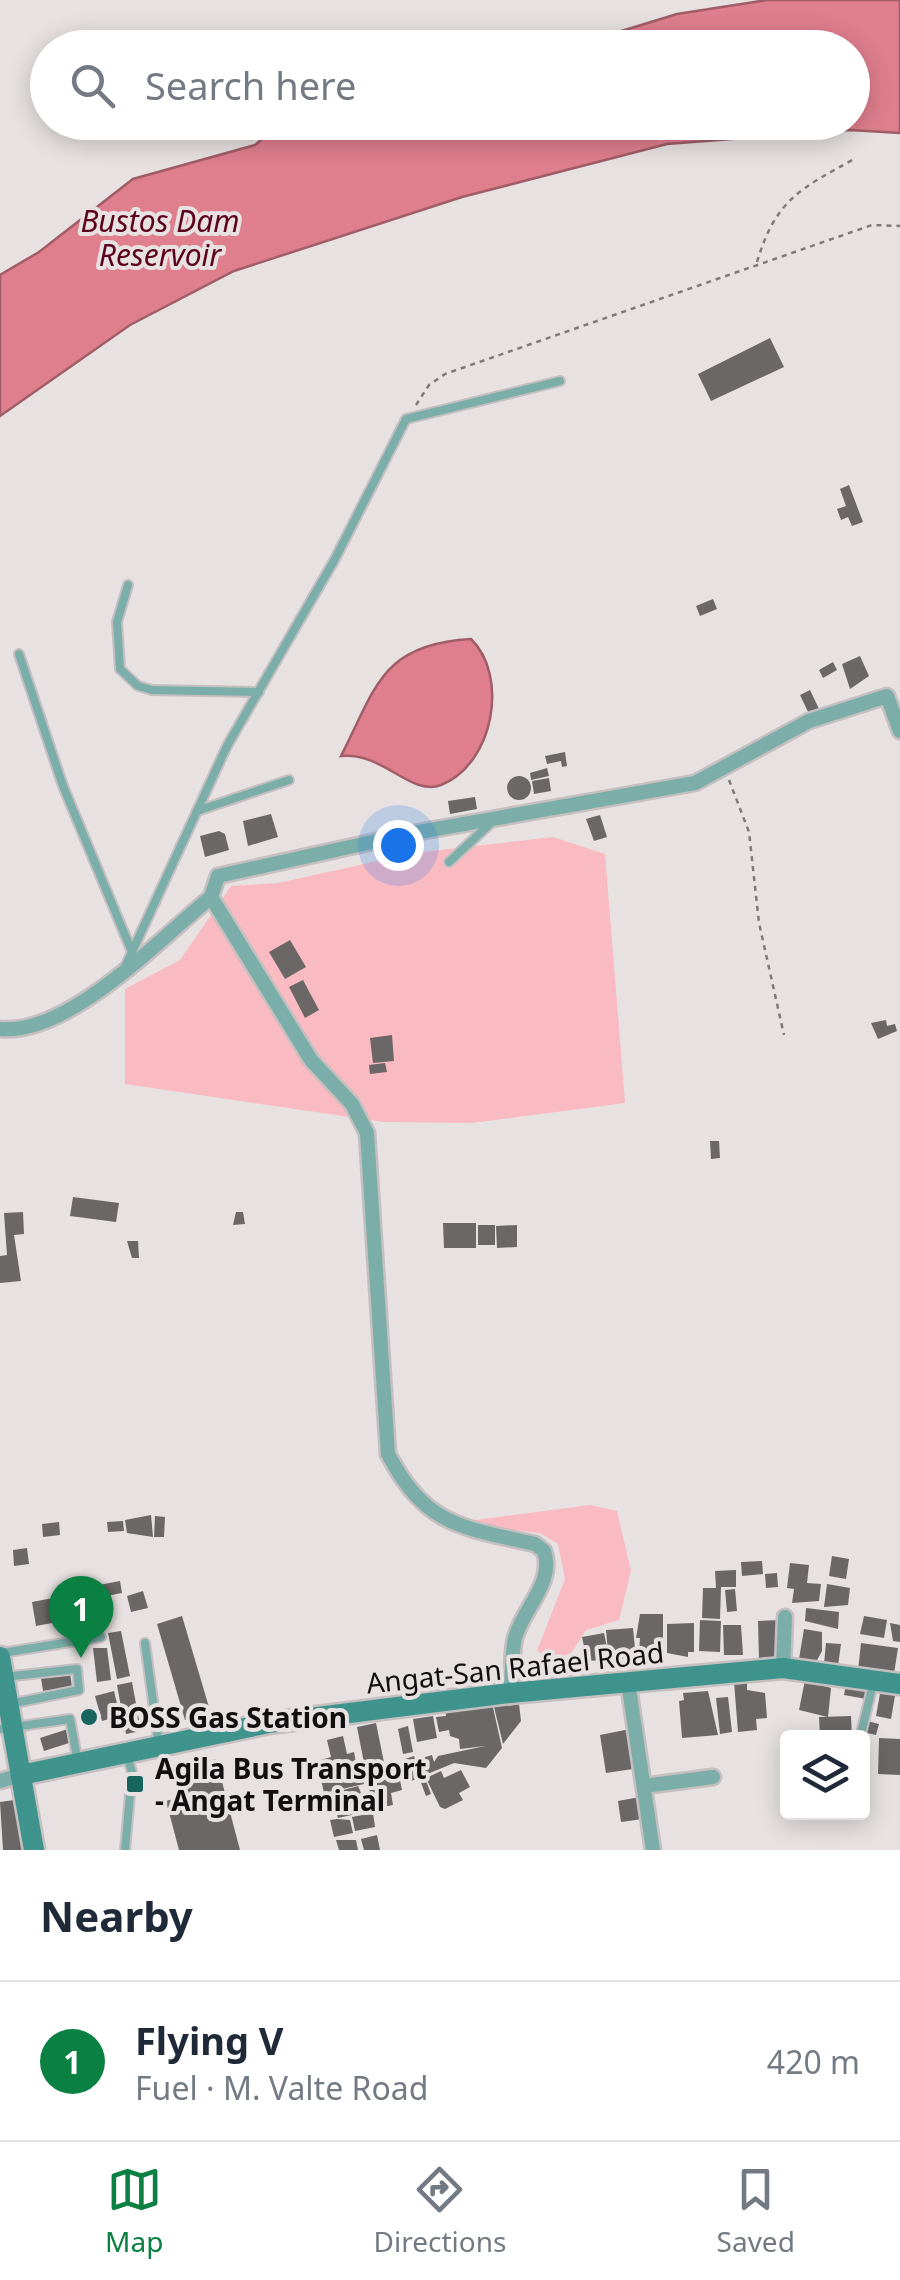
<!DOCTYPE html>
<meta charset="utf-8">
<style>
body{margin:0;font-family:"Noto Sans",sans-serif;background:#f2f2f3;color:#1f2937}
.controls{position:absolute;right:30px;bottom:30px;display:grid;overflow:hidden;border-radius:10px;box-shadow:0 5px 25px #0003}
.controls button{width:90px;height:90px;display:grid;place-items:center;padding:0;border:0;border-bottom:2px solid #e0e1e3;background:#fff;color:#1f2937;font:50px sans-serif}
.you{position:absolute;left:398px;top:845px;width:35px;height:35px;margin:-25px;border:8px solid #fff;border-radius:50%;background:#1a73e8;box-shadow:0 0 0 15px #1a73e833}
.badge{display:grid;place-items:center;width:65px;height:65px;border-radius:50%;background:#0b8043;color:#fff;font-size:32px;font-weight:700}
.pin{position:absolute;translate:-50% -82px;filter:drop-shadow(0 2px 5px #0008)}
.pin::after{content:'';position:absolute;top:52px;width:35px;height:30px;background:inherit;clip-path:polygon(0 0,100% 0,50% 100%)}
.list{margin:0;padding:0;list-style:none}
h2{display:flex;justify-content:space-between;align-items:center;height:130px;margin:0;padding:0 40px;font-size:42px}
h2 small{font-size:32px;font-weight:400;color:#747a83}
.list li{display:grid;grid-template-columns:65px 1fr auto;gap:30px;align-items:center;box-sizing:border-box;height:160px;padding:0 40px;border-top:2px solid #e0e1e3}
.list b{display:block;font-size:38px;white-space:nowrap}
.list p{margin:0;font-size:32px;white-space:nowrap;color:#747a83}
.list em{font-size:32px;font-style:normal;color:#747a83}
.icon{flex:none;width:55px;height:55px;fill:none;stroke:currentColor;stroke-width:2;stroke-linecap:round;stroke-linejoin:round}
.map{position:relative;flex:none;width:900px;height:1850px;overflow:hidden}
.search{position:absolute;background:#fff;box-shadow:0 5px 25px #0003;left:30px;right:30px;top:30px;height:110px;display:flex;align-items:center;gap:25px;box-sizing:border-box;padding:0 35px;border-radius:55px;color:#747a83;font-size:38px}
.sheet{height:290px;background:#fff}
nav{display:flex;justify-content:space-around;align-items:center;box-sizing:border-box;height:140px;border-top:2px solid #e0e1e3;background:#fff;font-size:28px;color:#747a83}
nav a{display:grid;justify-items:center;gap:5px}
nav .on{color:#0b8043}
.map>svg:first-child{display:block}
.green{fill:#fabac2}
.water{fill:#df7e8d;stroke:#a15d67;stroke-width:2.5}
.building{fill:#6c6767}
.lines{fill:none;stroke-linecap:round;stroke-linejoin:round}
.lane-casing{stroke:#c5bfbf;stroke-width:12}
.street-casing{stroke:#c5bfbf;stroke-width:19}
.secondary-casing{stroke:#c5bfbf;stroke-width:25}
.path{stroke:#7e7a7a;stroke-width:2.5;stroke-dasharray:5 5;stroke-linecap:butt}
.lane{stroke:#7baea9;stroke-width:8}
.street{stroke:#7baea9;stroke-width:14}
.secondary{stroke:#3e948d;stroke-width:20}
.poi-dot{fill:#18655f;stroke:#e7e1e1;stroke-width:4}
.labels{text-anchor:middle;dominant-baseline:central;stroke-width:8;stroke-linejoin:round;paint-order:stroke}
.street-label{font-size:28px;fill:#110f0f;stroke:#e7e1e1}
.poi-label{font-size:28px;font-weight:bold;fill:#110f0f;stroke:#e7e1e1;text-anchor:start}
.water-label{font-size:30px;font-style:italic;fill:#5d0120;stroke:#e7e1e1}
</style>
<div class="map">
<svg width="900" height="1850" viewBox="0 0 900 1850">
<rect width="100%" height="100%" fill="#e7e1e1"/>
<!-- green -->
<g class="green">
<path d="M553 837 605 854 625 1103 472 1123 384 1122 125 1084V989L180 960 231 886 278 883 414 853Z"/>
<path d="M590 1505 617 1511 631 1571 619 1620 586 1630 572 1652 554 1661 537 1651 565 1579 558 1544 540 1533 477 1526 475 1520Z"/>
</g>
<!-- water -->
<g class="water">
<path d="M767 0H900V133L850 130 667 144 462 197 234 271 130 325 0 416V275L39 252 133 179 255 145 281 123 852 122V48L527 47 564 38 602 37 677 14Z"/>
<path d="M471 639C509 676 494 764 441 785 411 797 382 751 341 756 376 688 381 644 471 639Z"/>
</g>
<!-- building -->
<g class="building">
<path d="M770 338 784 367 711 401 698 374Z"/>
<path d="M849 485 863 522 852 526 848 517 841 520 837 509 846 506 840 489Z"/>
<path d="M713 599 717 609 700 616 696 606Z"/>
<path d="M860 656 869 676 850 689 842 664Z"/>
<path d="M833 662 837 670 823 678 819 670Z"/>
<path d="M810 690 820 711 810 716 800 695Z"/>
<path d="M565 752 567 766 562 767 561 761 547 764 545 756Z"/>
<path d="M547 768 549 776 531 780 530 773Z"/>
<circle cx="519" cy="788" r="12"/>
<path d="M549 778 551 791 534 794 532 781Z"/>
<path d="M475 797 477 809 450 814 448 801Z"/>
<path d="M271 814 278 837 248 846 243 821Z"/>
<path d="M600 815 607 837 594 841 586 819Z"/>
<path d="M219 831 225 834 229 850 205 857 200 836Z"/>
<path d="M290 940 306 967 285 979 269 952Z"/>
<path d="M303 980 319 1010 305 1018 289 987Z"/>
<path d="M886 1020 887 1026 895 1024 897 1031 878 1039 871 1023Z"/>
<path d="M392 1035 394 1061 373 1063 370 1038Z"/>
<path d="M385 1063 387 1072 370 1074 369 1065Z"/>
<path d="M710 1141H719L720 1158 711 1159Z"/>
<path d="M73 1197 119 1203 116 1222 70 1216Z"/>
<path d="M23 1212 24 1234 14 1235 21 1281 0 1283V1256L7 1255 4 1213Z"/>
<path d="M236 1212H243L245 1224 233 1225Z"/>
<path d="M443 1223H476V1248H444Z"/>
<rect x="478" y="1225" width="17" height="20"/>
<path d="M517 1225V1247L497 1248 496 1226Z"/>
<path d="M127 1241H138L139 1258H132Z"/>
<path d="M151 1515 153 1537 127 1533 125 1520Z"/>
<path d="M155 1516 165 1517 164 1537H154Z"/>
<path d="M123 1521 124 1531 108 1532 107 1522Z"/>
<path d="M59 1522 60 1535 43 1537 42 1524Z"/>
<path d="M27 1548 29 1564 14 1566 13 1550Z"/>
<path d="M832 1556 849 1559 846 1579 829 1576Z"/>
<path d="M762 1561 763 1574 742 1576 741 1562Z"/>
<path d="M790 1563 809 1565 807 1583 821 1584 819 1601 792 1603 794 1589 787 1588Z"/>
<path d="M736 1570V1587H721L720 1619 702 1618 703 1588H716L715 1571Z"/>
<path d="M777 1573 778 1587 766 1588 765 1574Z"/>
<path d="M120 1581 122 1593 85 1600 83 1588Z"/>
<path d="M827 1584 850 1588 848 1605 824 1607Z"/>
<path d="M735 1589 737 1611 727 1612 725 1590Z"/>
<path d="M143 1591 148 1608 131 1612 127 1596Z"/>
<path d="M79 1593 84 1617 36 1626 32 1602Z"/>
<path d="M806 1608 839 1612 838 1629 805 1621Z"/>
<path d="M640 1614H663V1651H639L640 1638H636Z"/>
<path d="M182 1616 211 1714 185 1720 157 1624Z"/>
<path d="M864 1616 887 1620 884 1638 860 1634Z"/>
<path d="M700 1620 721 1621 720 1652 699 1651Z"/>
<path d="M781 1620V1635L775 1636V1660L759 1661 758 1621Z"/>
<path d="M694 1623V1652H688V1657L667 1653V1624Z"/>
<path d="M890 1623 900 1625V1642L893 1641Z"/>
<path d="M723 1625H741L743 1655H724Z"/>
<path d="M633 1628 636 1658 587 1661 582 1637 604 1633 608 1652 606 1630Z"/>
<path d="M804 1629 822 1632V1651L816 1662 799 1659Z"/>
<path d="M121 1631 130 1676 117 1679 108 1633Z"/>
<path d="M826 1643 841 1644 838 1666 824 1664Z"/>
<path d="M861 1643 898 1648 894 1674 858 1671Z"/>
<path d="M93 1648H107L111 1680 97 1682Z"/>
<path d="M537 1665 540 1683 527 1685 528 1667Z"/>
<path d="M70 1673 72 1687 43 1691 41 1678Z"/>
<path d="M805 1680 831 1688 828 1717 799 1710Z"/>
<path d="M747 1681V1690L765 1693 767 1718 756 1719 757 1730 738 1732 734 1682Z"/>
<path d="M132 1682 141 1731 126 1734 117 1685Z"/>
<path d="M846 1683 867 1689 866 1699 844 1695Z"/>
<path d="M881 1688 896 1690 891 1719 876 1716Z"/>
<path d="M114 1691 120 1716 102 1721 95 1696Z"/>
<path d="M708 1691 718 1735 682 1738 679 1701 684 1700 683 1693Z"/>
<path d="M728 1697 732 1732 720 1734 716 1698Z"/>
<path d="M507 1701 508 1706 519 1704 521 1721 503 1744 493 1703Z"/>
<path d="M492 1703 502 1748 486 1768 454 1763 425 1775 419 1759 432 1755 434 1762 438 1756 485 1746 460 1749 459 1739 450 1736 449 1730 439 1732 436 1717 446 1716 445 1709Z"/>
<path d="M433 1716 437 1738 417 1742 413 1719Z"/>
<path d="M851 1716 852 1738 820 1737 819 1717Z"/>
<path d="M867 1721 879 1724 876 1735 867 1733Z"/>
<path d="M376 1723 388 1782 400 1780 402 1790 391 1793 393 1805 373 1809 357 1727Z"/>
<path d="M408 1726 413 1752 403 1754 398 1729Z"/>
<path d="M68 1729 72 1742 44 1751 40 1738Z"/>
<path d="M630 1729 633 1769 606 1773 600 1735Z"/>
<path d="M343 1736 347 1754 354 1752 356 1763 361 1762 364 1784 324 1793 317 1761 331 1757 327 1740Z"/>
<path d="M879 1738 900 1739V1775L878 1774Z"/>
<path d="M414 1756 421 1777 409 1782 402 1760Z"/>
<path d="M216 1759 240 1850H179L166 1801 180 1797 173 1770Z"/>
<path d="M461 1770 470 1787 459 1793 463 1800 445 1809 440 1807 426 1778 441 1771 444 1778Z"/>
<path d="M425 1778 431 1794 426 1796 420 1780Z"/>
<path d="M358 1786 369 1811 338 1818 332 1793Z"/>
<path d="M640 1797 643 1819 621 1822 618 1801Z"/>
<path d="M14 1800 22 1850H3L0 1802Z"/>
<path d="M373 1813 375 1827 355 1831 352 1817Z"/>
<path d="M337 1819 350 1820 353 1833 334 1837 330 1820Z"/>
<path d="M377 1835 380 1850H364L361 1839Z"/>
<path d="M336 1840H356L358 1850H339Z"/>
</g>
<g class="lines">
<!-- lane casing -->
<g class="lane-casing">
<g id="lane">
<path d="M128 585 117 622 120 669 138 686 152 690 259 692"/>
<path d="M19 654 63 786 132 952"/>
<path d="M197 811 289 780"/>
<path d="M449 862 492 822"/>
<path d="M125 967 227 746 335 559 406 419 560 381"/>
<path d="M145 1643 159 1745"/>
<path d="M2 1653 101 1637"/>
<path d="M4 1677 77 1669 79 1690 10 1704"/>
<path d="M0 1729 70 1719 78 1763"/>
<path d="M860 1738 873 1684"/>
<path d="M125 1850 132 1772 126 1753"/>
</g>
</g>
<!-- street casing -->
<g class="street-casing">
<g id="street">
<path d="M211 897 311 1060 352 1104 367 1133 388 1454C426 1526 460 1527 535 1544L544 1551C555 1583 523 1608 515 1638 511 1655 513 1675 510 1693"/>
<path d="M0 1029C68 1036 161 938 211 897L218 876 413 833 695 783 809 721 887 696 900 731"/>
<path d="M783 1668 785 1617"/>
<path d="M628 1682 653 1850"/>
<path d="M0 1781 21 1775"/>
<path d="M644 1786 713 1777"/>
</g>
</g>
<!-- secondary casing -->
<g class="secondary-casing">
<g id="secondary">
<path d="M0 1657 34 1850"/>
<path d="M21 1775 269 1723 510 1693 783 1668 900 1684"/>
</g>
</g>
<!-- path -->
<g class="path">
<path d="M757 262C776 199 800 189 856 158"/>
<path d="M416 405 429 385 445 374 872 225 900 226"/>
<path d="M729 780 749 832 759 923 784 1035"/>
</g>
<!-- lane -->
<use href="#lane" class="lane"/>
<!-- street -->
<use href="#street" class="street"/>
<!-- secondary -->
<use href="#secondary" class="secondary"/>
</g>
<!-- markers -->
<g class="poi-dot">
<circle cx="89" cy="1717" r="10"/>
<rect x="125" y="1774" width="20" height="20" rx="5"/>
</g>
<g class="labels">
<!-- street labels -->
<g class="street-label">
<text transform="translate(515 1667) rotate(-6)">Angat-San Rafael Road</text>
</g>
<!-- poi labels -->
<g class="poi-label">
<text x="109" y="1717">BOSS Gas Station</text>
<text x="155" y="1768">Agila Bus Transport<tspan x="155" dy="32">- Angat Terminal</tspan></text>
</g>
<!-- water labels -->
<g class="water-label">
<text x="160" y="220">Bustos Dam<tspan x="160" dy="34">Reservoir</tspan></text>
</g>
</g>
</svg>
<div class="controls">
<button><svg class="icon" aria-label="layers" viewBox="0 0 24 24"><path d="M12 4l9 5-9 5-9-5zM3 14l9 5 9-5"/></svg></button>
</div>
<div class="you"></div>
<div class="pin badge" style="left:81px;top:1658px">1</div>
<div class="search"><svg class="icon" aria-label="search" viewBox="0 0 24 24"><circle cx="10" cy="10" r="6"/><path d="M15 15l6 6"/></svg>Search here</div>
</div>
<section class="sheet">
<h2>Nearby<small></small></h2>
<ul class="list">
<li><span class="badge">1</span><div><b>Flying V</b><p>Fuel · M. Valte Road</p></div><em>420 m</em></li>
</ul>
</section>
<nav>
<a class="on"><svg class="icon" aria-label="map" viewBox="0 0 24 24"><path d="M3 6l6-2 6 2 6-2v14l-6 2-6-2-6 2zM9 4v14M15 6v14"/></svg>Map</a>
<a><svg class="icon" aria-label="directions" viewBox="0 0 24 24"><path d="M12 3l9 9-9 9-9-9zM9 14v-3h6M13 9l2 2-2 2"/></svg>Directions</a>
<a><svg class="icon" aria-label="saved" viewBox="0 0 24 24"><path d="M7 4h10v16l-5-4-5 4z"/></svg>Saved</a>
</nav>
